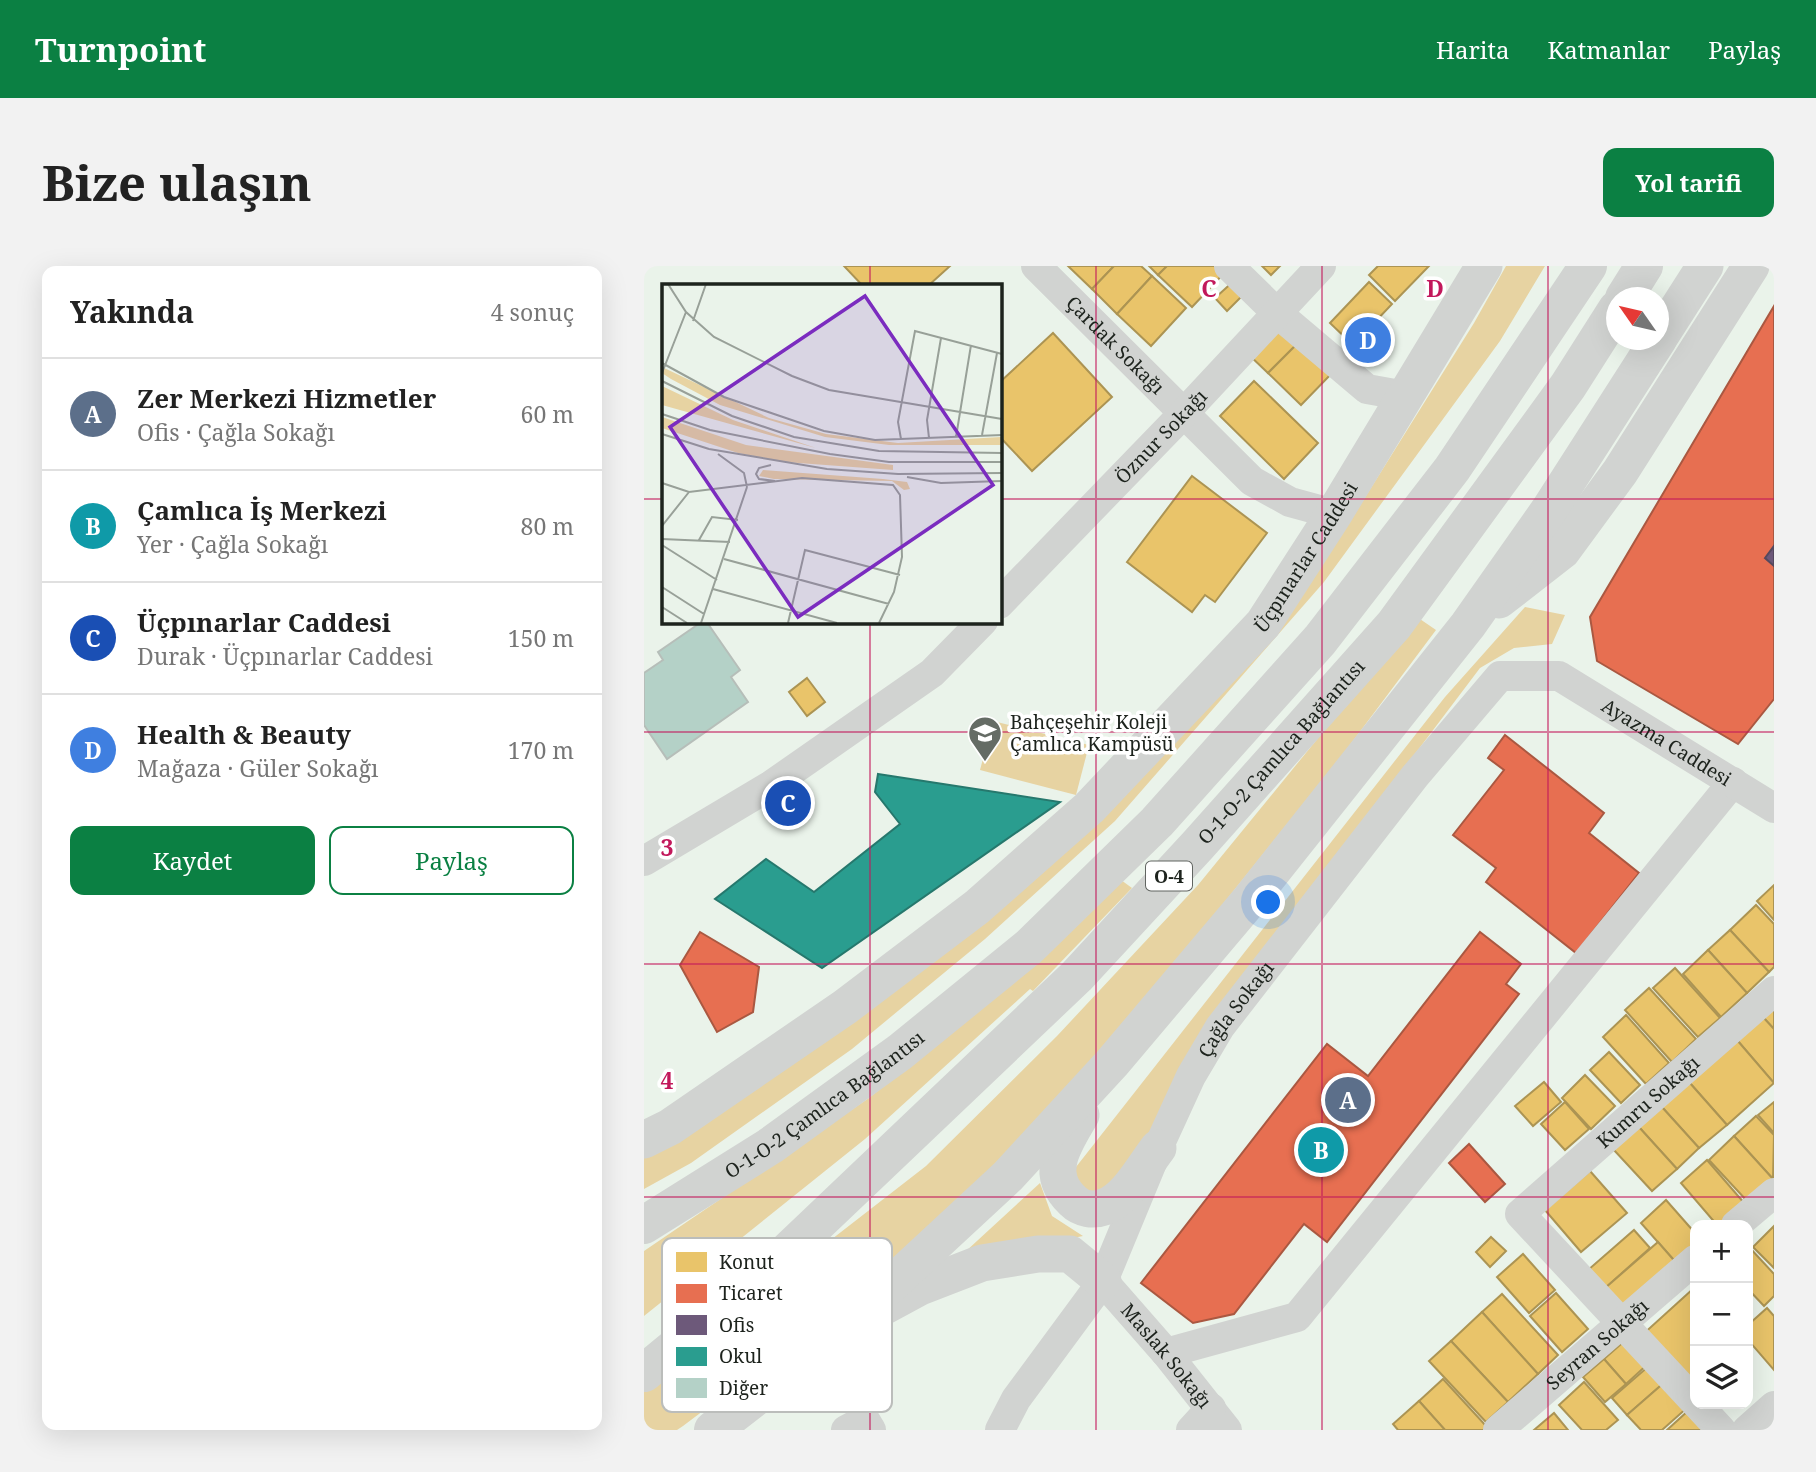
<!DOCTYPE html>
<html lang="tr">
<meta charset="utf-8">
<style>
body{margin:0;font-family:"Noto Serif",serif;background:#f2f2f2;color:#222}
.controls{position:absolute;right:21px;bottom:21px;display:grid;overflow:hidden;border-radius:14px;box-shadow:0 7px 28px #0002}
.controls button{width:63px;height:63px;display:grid;place-items:center;padding:0;border:0;border-bottom:2px solid #e0e0e0;background:#fff;color:#222;font:35px sans-serif}
.compass{position:absolute;left:962px;top:21px;width:63px;height:63px;border-radius:50%;background:#fff;box-shadow:0 7px 28px #0002;rotate:304deg}
.you{position:absolute;left:625px;top:637px;width:24px;height:24px;margin:-18px;border:5px solid #fff;border-radius:50%;background:#1a73e8;box-shadow:0 0 0 10px #1a73e833}
.badge{display:grid;place-items:center;width:46px;height:46px;border-radius:50%;background:#0b8043;color:#fff;font-size:23px;font-weight:700}
.pin{position:absolute;translate:-50% -50%;border:4px solid #fff;box-shadow:0 2px 7px #0006}
.list{margin:0;padding:0;list-style:none}
h2{display:flex;justify-content:space-between;align-items:center;height:91px;margin:0;padding:0 28px;font-size:30px}
h2 small{font-size:23px;font-weight:400;color:#767676}
.list li{display:grid;grid-template-columns:46px 1fr auto;gap:21px;align-items:center;box-sizing:border-box;height:112px;padding:0 28px;border-top:2px solid #e0e0e0}
.list b{display:block;font-size:26px;white-space:nowrap}
.list p{margin:0;font-size:23px;white-space:nowrap;color:#767676}
.list em{font-size:23px;font-style:normal;color:#767676}
.actions{display:flex;gap:14px;padding:21px 28px}
.actions a{flex:1;padding:16px 0;border:2px solid #0b8043;border-radius:14px;text-align:center;font-size:24px;color:#0b8043}
.actions .main{background:#0b8043;color:#fff}
.icon{flex:none;width:38px;height:38px;fill:none;stroke:currentColor;stroke-width:2;stroke-linecap:round;stroke-linejoin:round}
.map{position:relative;flex:none;width:1130px;height:1164px;overflow:hidden;border-radius:14px}
header{display:flex;align-items:center;gap:42px;box-sizing:border-box;height:98px;padding:0 35px;background:#0b8043;color:#fff}
header strong{font-size:33px}
nav{display:flex;gap:38px;margin-inline-start:auto;font-size:24px}
.intro{display:flex;align-items:center;justify-content:space-between;box-sizing:border-box;height:168px;padding:0 42px}
h1{margin:0;font-size:49px}
.button{padding:18px 32px;border-radius:14px;background:#0b8043;color:#fff;font-size:24px;font-weight:700}
main{display:flex;gap:42px;padding:0 42px}
aside{flex:1;background:#fff;border-radius:14px;box-shadow:0 7px 28px #0002}
.map>svg:first-child{display:block}
.green{fill:#e7d3a2}
.homes{fill:#e9c46a;stroke:#ac9453;stroke-width:2}
.shops{fill:#e76f51;stroke:#aa5841;stroke-width:2}
.offices{fill:#6d597a;stroke:#55495e;stroke-width:2}
.schools{fill:#2a9d8f;stroke:#26786d;stroke-width:2}
.building{fill:#b4d1c7;stroke:#b6beb9;stroke-width:2}
.lines{fill:none;stroke-linecap:round;stroke-linejoin:round}
.minor{stroke:#d1d3d1;stroke-width:30}
.major{stroke:#d1d3d1;stroke-width:37}
.highway{stroke:#d1d3d1;stroke-width:38}
.grid{fill:none;stroke:#c2185b;stroke-width:2;stroke-opacity:0.55}
.labels{text-anchor:middle;dominant-baseline:central;stroke-width:7;stroke-linejoin:round;paint-order:stroke}
.shield{fill:#fff;stroke:#616561;stroke-width:2}
.shield-label{font-size:18px;font-weight:bold;fill:#1d231d}
.street-label{font-size:19px;fill:#1d231d;stroke:#fff}
.poi-label{font-size:19px;fill:#1d231d;stroke:#fff;text-anchor:start}
.inset-road{fill:none;stroke:#98a098;stroke-width:2}
.view{fill:#7b2cbf;fill-opacity:0.15;stroke:#7b2cbf;stroke-width:3.5}
.inset-edge{fill:none;stroke:#1d231d;stroke-width:3.5}
.key{fill:#fff;stroke:#bbbdbb;stroke-width:2}
.key-label{font-size:19px;fill:#1d231d}
.grid-label{font-size:23px;text-anchor:middle;font-weight:bold;fill:#c2185b;stroke:#fff;stroke-width:7;stroke-linejoin:round;paint-order:stroke}
</style>
<header>
<strong>Turnpoint</strong>
<nav><a>Harita</a><a>Katmanlar</a><a>Paylaş</a></nav>
</header>
<div class="intro"><h1>Bize ulaşın</h1><a class="button">Yol tarifi</a></div>
<main>
<aside>
<h2>Yakında<small>4 sonuç</small></h2>
<ul class="list">
<li><span class="badge" style="background:#5c6f8a">A</span><div><b>Zer Merkezi Hizmetler</b><p>Ofis · Çağla Sokağı</p></div><em>60 m</em></li>
<li><span class="badge" style="background:#0f9aa8">B</span><div><b>Çamlıca İş Merkezi</b><p>Yer · Çağla Sokağı</p></div><em>80 m</em></li>
<li><span class="badge" style="background:#1a4fb4">C</span><div><b>Üçpınarlar Caddesi</b><p>Durak · Üçpınarlar Caddesi</p></div><em>150 m</em></li>
<li><span class="badge" style="background:#3f7fe0">D</span><div><b>Health &amp; Beauty</b><p>Mağaza · Güler Sokağı</p></div><em>170 m</em></li>
</ul>
<div class="actions"><a class="main">Kaydet</a><a>Paylaş</a></div>
</aside>
<div class="map">
<svg width="1130" height="1164" viewBox="0 0 1130 1164">
<rect width="100%" height="100%" fill="#eaf3ea"/>
<!-- green -->
<g class="green">
<path d="M862 0H901L856 75 680 316 471 555 341 673 208 783 47 897 0 923V884L235 730 695 273 830 57Z"/>
<path d="M881 341 921 349 908 378 870 382 836 402 557 771 500 879 472 925 449 933 432 918V901L801 431Z"/>
<path d="M773 351 792 364 697 491 461 785 296 954 169 1062 39 1160 33 1164H0V1119L282 900 413 770 554 619Z"/>
<path d="M349 455 445 479 432 529 336 504Z"/>
<path d="M477 614 488 622 389 725 386 723 221 873 0 1050V985L225 832 310 763Z"/>
<path d="M396 917 408 950 439 970 327 992 321 986Z"/>
</g>
<!-- homes -->
<g class="homes">
<path d="M200 0H306L285 19H218Z"/>
<path d="M424 0H470L448 23Z"/>
<path d="M470 0H497L508 10 473 48 448 23Z"/>
<path d="M505 0H523L514 9Z"/>
<path d="M523 0H579L583 4 548 41 514 9Z"/>
<path d="M618 0H636L627 9Z"/>
<path d="M734 0H785L751 35 725 9Z"/>
<path d="M508 10 542 42 507 80 473 48Z"/>
<path d="M592 13 603 25 583 45 571 32Z"/>
<path d="M725 16 748 38 709 79 686 57Z"/>
<path d="M638 52 659 72 624 107 604 88Z"/>
<path d="M409 67 468 131 388 205 355 170V117Z"/>
<path d="M659 72 691 104 657 139 624 107Z"/>
<path d="M610 115 674 177 640 213 576 150Z"/>
<path d="M548 210 623 267 571 336 561 329 548 346 483 296Z"/>
<path d="M163 412 181 436 163 450 145 426Z"/>
<path d="M1130 619V654L1113 635Z"/>
<path d="M1112 639 1130 658V701L1125 706 1086 664Z"/>
<path d="M1086 664 1125 706 1103 727 1064 684Z"/>
<path d="M1064 684 1103 727 1077 751 1039 708Z"/>
<path d="M1031 702 1076 752 1054 771 1009 722Z"/>
<path d="M1005 722 1052 773 1028 796 981 744Z"/>
<path d="M1130 739V763L1118 750Z"/>
<path d="M982 749 1025 797 1002 818 959 771Z"/>
<path d="M1118 750 1130 763V817L1093 774Z"/>
<path d="M1093 774 1130 817 1083 859 1045 816Z"/>
<path d="M965 786 996 819 977 837 946 804Z"/>
<path d="M941 809 971 840 947 863 918 832Z"/>
<path d="M900 816 917 836 889 860 871 840Z"/>
<path d="M1045 816 1083 859 1055 882 1017 840Z"/>
<path d="M921 836 945 863 921 884 897 858Z"/>
<path d="M1130 836V867L1114 849Z"/>
<path d="M1017 840 1055 882 1033 903 994 860Z"/>
<path d="M1112 850 1130 869 1129 913 1090 870Z"/>
<path d="M994 860 1033 903 1008 925 969 883Z"/>
<path d="M1090 870 1129 913 1104 936 1065 894Z"/>
<path d="M1063 894 1101 938 1076 959H1073L1037 917Z"/>
<path d="M946 905 983 947 937 986 901 944Z"/>
<path d="M1022 934 1051 967V985L1035 1000 997 957Z"/>
<path d="M1130 960V1002L1109 981Z"/>
<path d="M990 964 1006 982 960 1023 944 1004Z"/>
<path d="M847 971 862 985 846 1001 832 986Z"/>
<path d="M1014 976 1035 1000 981 1046 960 1023Z"/>
<path d="M1105 981 1130 1008V1030L1120 1040 1104 1023Z"/>
<path d="M879 988 911 1024 885 1047 853 1011Z"/>
<path d="M1050 1022 1051 1109 1041 1119 997 1070Z"/>
<path d="M912 1027 944 1063 918 1086 886 1050Z"/>
<path d="M858 1028 914 1089 894 1108 838 1046Z"/>
<path d="M1123 1042 1130 1050V1104L1104 1074V1059Z"/>
<path d="M838 1046 894 1108 864 1136 807 1075Z"/>
<path d="M985 1071 1006 1096 982 1118 960 1093Z"/>
<path d="M807 1075 864 1136 842 1156 785 1095Z"/>
<path d="M960 1093 982 1118 961 1136 939 1111Z"/>
<path d="M1006 1099 1022 1115 983 1149 968 1132Z"/>
<path d="M799 1113 843 1161 840 1164H801L775 1135Z"/>
<path d="M1022 1115 1044 1141 1018 1164H997L983 1149Z"/>
<path d="M940 1116 974 1154 962 1164H938L915 1139Z"/>
<path d="M775 1135 801 1164H754L749 1158Z"/>
<path d="M1045 1144 1063 1164H1023Z"/>
<path d="M910 1147 924 1164H890Z"/>
</g>
<!-- shops -->
<g class="shops">
<path d="M1130 40V433L1094 478 953 395 946 351Z"/>
<path d="M861 469 960 547 945 567 995 607 932 687 842 616 852 602 809 569 860 504 844 492Z"/>
<path d="M56 666 115 701 109 746 73 766 36 699Z"/>
<path d="M836 666 877 698 862 718 875 728 683 976 660 958 590 1048 549 1057 497 1017 683 778 724 810Z"/>
<path d="M825 878 861 918 841 936 805 897Z"/>
</g>
<!-- offices -->
<path class="offices" d="M1130 280V300L1121 292Z"/>
<!-- schools -->
<path class="schools" d="M234 508 416 536 178 702 71 633 122 593 170 626 256 558 231 526Z"/>
<!-- building -->
<path class="building" d="M59 355H62L96 404 87 411 104 436 23 493 0 459V407L19 394 14 386Z"/>
<g class="lines">
<!-- minor -->
<g class="minor">
<path id="s1" d="M392 0 608 215 646 236 690 248"/>
<path d="M585 0 633 47 723 123 762 130"/>
<path id="s2" d="M355 338 539 148 677 0"/>
<path d="M0 595 126 520 288 407 339 355"/>
<path d="M1092 959 1130 927"/>
<path id="s3" d="M459 1015 522 1087 583 1164"/>
<path d="M522 1087 653 1051 1089 516"/>
<path id="s4" d="M1051 1136 876 948 1130 725"/>
<path d="M1053 1138 1077 1164"/>
<path d="M202 1164 221 1154 227 1164"/>
<path id="s5" d="M356 1164 372 1133 459 1015 514 882 547 810 576 761 771 510 856 410H915L1130 542"/>
<path d="M547 1164 567 1142"/>
<path id="s6" d="M854 1164 1051 994"/>
<path d="M1103 1164 1130 1140"/>
</g>
<!-- major -->
<g class="major">
<path d="M1015 72 1061 0"/>
<path d="M855 334 918 285 976 206 1107 0"/>
<path d="M437 849C420 878 399 907 429 935 437 943 449 945 460 941 483 933 500 900 514 882"/>
<path id="s7" d="M0 874 26 861 201 741 333 641 445 542 619 358 690 248 840 0"/>
<path d="M239 1041 276 1021 338 997 394 988H426L459 1015"/>
<path d="M198 1064 364 910 468 797 604 636 824 359 905 244 1014 74"/>
</g>
<!-- highway -->
<g class="highway">
<path d="M980 32 1000 0"/>
<path id="s8" d="M0 959 126 880 256 786 385 681 513 556 676 374 808 203 944 0"/>
<path id="s9" d="M0 1107 121 1007 433 710 554 579 750 359 924 120 973 43"/>
<path d="M69 1164 198 1064"/>
</g>
</g>
<!-- grid -->
<path class="grid" d="M226 0V19M452 0V1164M678 0V1164M904 0V1164M0 233H19M355 233H1130M226 355V1164M0 466H1130M0 698H1130M0 931H1130"/>
<!-- icons -->
<defs>
<g id="school-pin" transform="scale(1.75)"><path d="M0 17L-7.5 6A9.5 9.5 0 1 1 7.5 6Z" fill="#656c65" stroke="#fff"/><path d="M0-5L7-2L0 1L-7-2ZM-4 1L0 2.5L4 1V4Q0 6-4 4Z" fill="#fff"/></g>
</defs>
<g fill-rule="evenodd">
<use href="#school-pin" x="341" y="467"/>
</g>
<g class="labels">
<!-- shield labels -->
<rect class="shield" x="502" y="595.5" width="46" height="29" rx="5"/>
<g class="shield-label">
<text x="525" y="610">O-4</text>
</g>
<!-- street labels -->
<g class="street-label">
<text stroke="none"><textPath href="#s1" startOffset="112">Çardak Sokağı</textPath></text>
<text stroke="none"><textPath href="#s2" startOffset="233">Öznur Sokağı</textPath></text>
<text stroke="none"><textPath href="#s7" startOffset="889">Üçpınarlar Caddesi</textPath></text>
<text stroke="none"><textPath href="#s5" startOffset="1096">Ayazma Caddesi</textPath></text>
<text stroke="none"><textPath href="#s9" startOffset="891">O-1-O-2 Çamlıca Bağlantısı</textPath></text>
<text stroke="none"><textPath href="#s5" startOffset="485">Çağla Sokağı</textPath></text>
<text stroke="none"><textPath href="#s4" startOffset="427">Kumru Sokağı</textPath></text>
<text stroke="none"><textPath href="#s8" startOffset="217">O-1-O-2 Çamlıca Bağlantısı</textPath></text>
<text stroke="none"><textPath href="#s6" startOffset="131">Seyran Sokağı</textPath></text>
<text stroke="none"><textPath href="#s3" startOffset="98">Maslak Sokağı</textPath></text>
</g>
<!-- poi labels -->
<g class="poi-label">
<text x="366" y="456">Bahçeşehir Koleji<tspan x="366" dy="22">Çamlıca Kampüsü</tspan></text>
</g>
</g>
<!-- overview -->
<g transform="translate(18 18)">
<rect width="340" height="340" fill="#eaf3ea"/>
<path d="M0 83 107 134 164 150 236 159 339 153V161H227L163 153 58 121 9 95 0 89ZM0 102 71 136 154 164 0 121ZM0 133 84 161 231 181V186L123 178 76 169 0 144ZM101 186 221 195 245 198 248 205 242 206 230 197 112 195 97 192Z" fill="#e7d3a2"/>
<path class="inset-road" d="M6 0 24 28 52 53 130 92 167 106 340 135M31 37 44 0M0 79 62 113 162 147 213 156 340 151M0 89 24 28M0 97 70 132 132 153 217 167 340 169M0 130 48 146 168 170 227 178H340M0 150 47 165M320 151 335 69M294 153 309 61M267 154 265 136 279 54M239 155 236 138 253 47 340 70M47 165 165 185 236 190 340 189M56 170 82 189 85 203M109 181 97 184 94 190 97 195 113 197M245 193 279 199 340 197M0 199 27 208 140 194 231 201 238 211 240 273 232 308 217 339M0 242 27 208M0 255 68 258M37 256 50 233 76 236M0 261 55 296M62 275 227 320M0 303 42 330M51 305 175 339M0 323 25 339M39 339 85 203M126 339 143 266 238 291"/>
<path class="view" d="M203 12 331 201 136 333 8 143Z"/>
<rect width="340" height="340" class="inset-edge"/>
</g>
<!-- legend -->
<rect x="18" y="972" width="230" height="174" rx="10" class="key"/>
<rect x="32" y="986" width="31" height="20" fill="#e9c46a"/>
<rect x="32" y="1018" width="31" height="19" fill="#e76f51"/>
<rect x="32" y="1049" width="31" height="20" fill="#6d597a"/>
<rect x="32" y="1081" width="31" height="19" fill="#2a9d8f"/>
<rect x="32" y="1112" width="31" height="20" fill="#b4d1c7"/>
<g class="key-label">
<text x="75" y="1003">Konut</text>
<text x="75" y="1034">Ticaret</text>
<text x="75" y="1066">Ofis</text>
<text x="75" y="1097">Okul</text>
<text x="75" y="1129">Diğer</text>
</g>
<g class="grid-label">
<text x="565" y="31">C</text>
<text x="791" y="31">D</text>
<text x="23" y="590">3</text>
<text x="23" y="823">4</text>
</g>
</svg>
<div class="controls">
<button>+</button>
<button>−</button>
<button><svg class="icon" aria-label="layers" viewBox="0 0 24 24"><path d="M12 4l9 5-9 5-9-5zM3 14l9 5 9-5"/></svg></button>
</div>
<svg class="compass" viewBox="-18 -18 36 36"><path d="M0-13l5 13h-10z" fill="#e53935"/><path d="M0 13l5-13h-10z" fill="#767676"/></svg>
<div class="you"></div>
<div class="pin badge" style="left:704px;top:834px;background:#5c6f8a">A</div>
<div class="pin badge" style="left:677px;top:884px;background:#0f9aa8">B</div>
<div class="pin badge" style="left:144px;top:537px;background:#1a4fb4">C</div>
<div class="pin badge" style="left:724px;top:74px;background:#3f7fe0">D</div>
</div>
</main>
